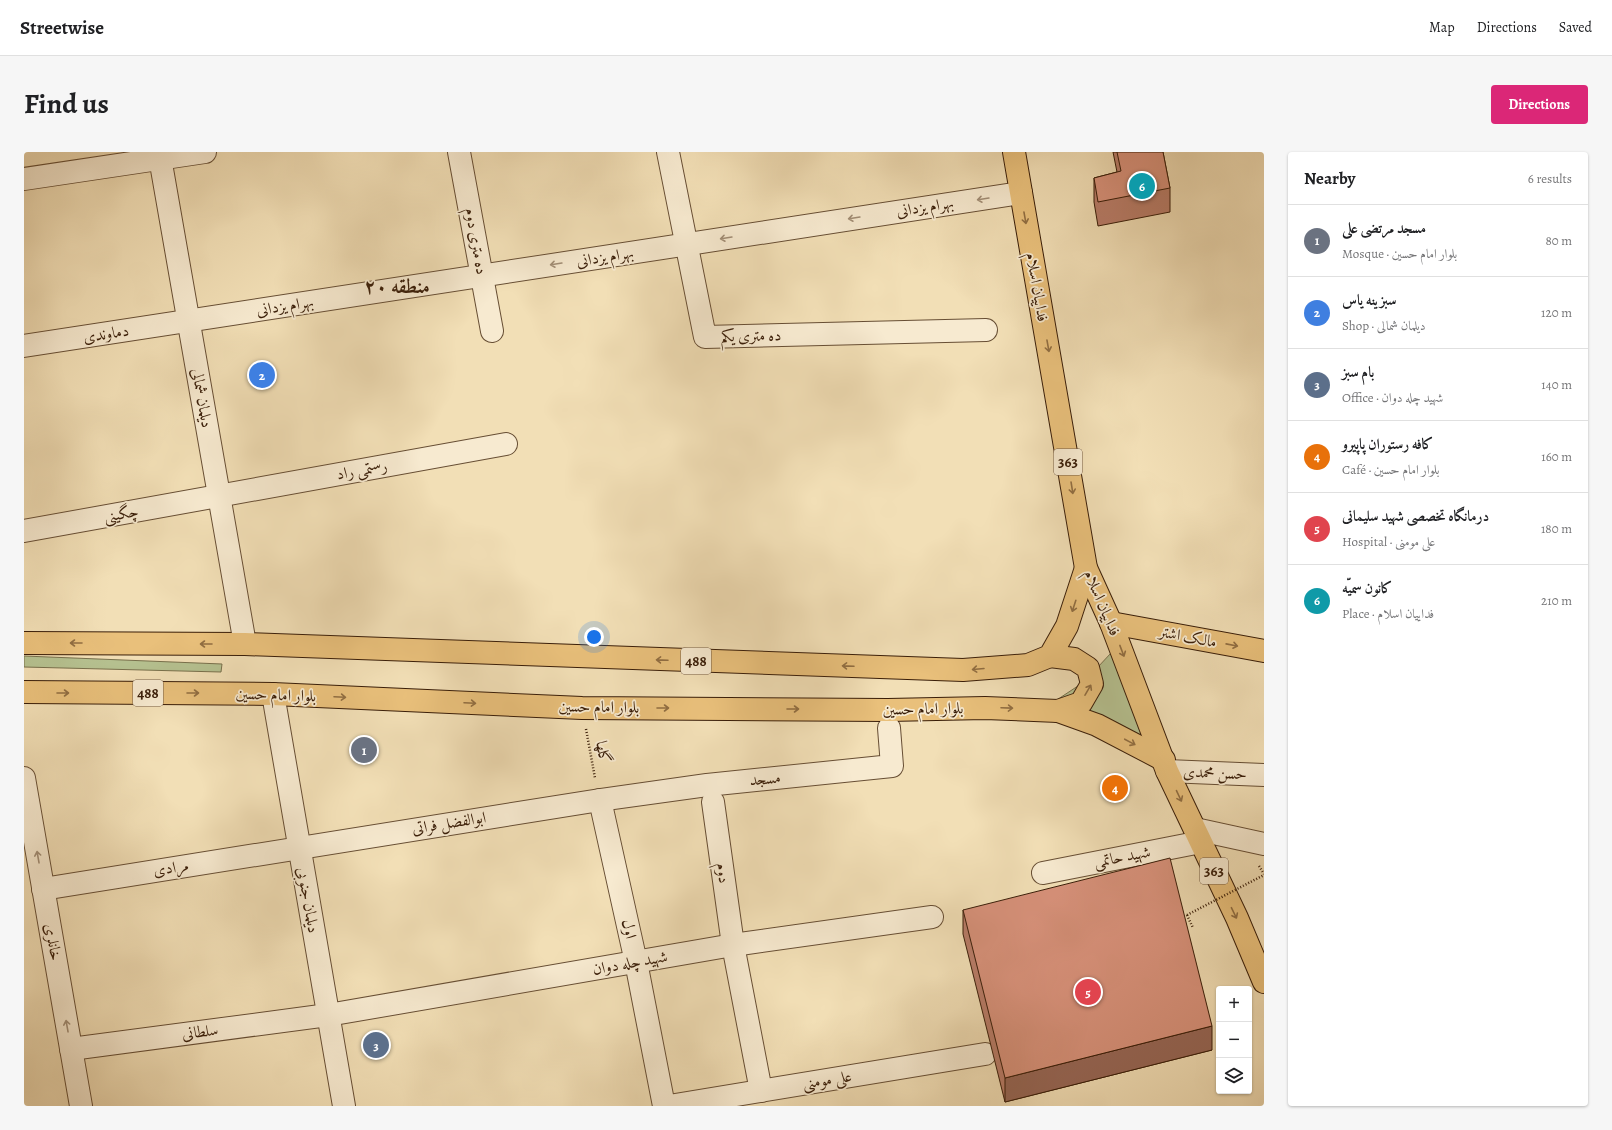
<!DOCTYPE html>
<meta charset="utf-8">
<style>
body{margin:0;font-family:Alegreya,Amiri,serif;background:#f6f6f6;color:#202124}
.controls{position:absolute;right:12px;bottom:12px;display:grid;overflow:hidden;border-radius:4px;box-shadow:0 1px 3px #0004}
.controls button{width:36px;height:36px;display:grid;place-items:center;padding:0;border:0;border-bottom:1px solid #e0e0e0;background:#fff;color:#202124;font:20px sans-serif}
.you{position:absolute;left:570px;top:485px;width:14px;height:14px;margin:-10px;border:3px solid #fff;border-radius:50%;background:#1a73e8;box-shadow:0 0 0 6px #1a73e833}
.badge{display:grid;place-items:center;width:26px;height:26px;border-radius:50%;background:#db2777;color:#fff;font-size:13px;font-weight:700}
.pin{position:absolute;translate:-50% -50%;border:2px solid #fff;box-shadow:0 1px 4px #0006}
.list{margin:0;padding:0;list-style:none}
h2{display:flex;justify-content:space-between;align-items:center;height:52px;margin:0;padding:0 16px;font-size:17px}
h2 small{font-size:13px;font-weight:400;color:#757577}
.list li{display:grid;grid-template-columns:26px 1fr auto;gap:12px;align-items:center;box-sizing:border-box;height:72px;padding:0 16px;border-top:1px solid #e0e0e0}
.list b{display:block;font-size:15px;white-space:nowrap}
.list p{margin:0;font-size:13px;white-space:nowrap;color:#757577}
.list em{font-size:13px;font-style:normal;color:#757577}
.icon{flex:none;width:22px;height:22px;fill:none;stroke:currentColor;stroke-width:2;stroke-linecap:round;stroke-linejoin:round}
.map{position:relative;flex:none;width:1240px;height:954px;overflow:hidden;border-radius:4px}
header{display:flex;align-items:center;gap:24px;box-sizing:border-box;height:56px;padding:0 20px;background:#fff;border-bottom:1px solid #e0e0e0}
header strong{font-size:19px}
nav{display:flex;gap:22px;margin-inline-start:auto;font-size:14px}
.intro{display:flex;align-items:center;justify-content:space-between;box-sizing:border-box;height:96px;padding:0 24px}
h1{margin:0;font-size:28px}
.button{padding:10px 18px;border-radius:4px;background:#db2777;color:#fff;font-size:14px;font-weight:700}
main{display:flex;gap:24px;padding:0 24px}
aside{flex:1;background:#fff;border-radius:4px;box-shadow:0 1px 3px #0004}
.map>svg:first-child{display:block}
.green{fill:#b6c291;stroke:#78704c}
.lines{fill:none;stroke-linecap:round;stroke-linejoin:round}
.minor-casing{stroke:#674e34;stroke-width:24}
.major-casing{stroke:#391d08;stroke-width:24}
.path{stroke:#391d08;stroke-width:2.5;stroke-dasharray:1 2;stroke-linecap:butt}
.minor{stroke:#f7ead0;stroke-width:22}
.major{stroke:#e9c07b;stroke-width:22}
.path-bridge{stroke:#391d08;stroke-width:2.5;stroke-dasharray:1 2;stroke-linecap:butt}
.wall{fill:#b97d69;stroke:#391d08}
.shaded-wall{fill:#966655;stroke:#391d08}
.building{fill:#d7917a;stroke:#391d08}
.oneway{stroke:#a28e76}
.oneway2{stroke:#916e42}
.labels{text-anchor:middle;dominant-baseline:central;stroke-width:3.5;stroke-linejoin:round;paint-order:stroke}
.shield{fill:#f7ead0;stroke:#725a44;stroke-width:1}
.shield-label{font-size:15px;font-weight:bold;fill:#391d08}
.street-label{font-size:16px;fill:#391d08;stroke:#f7ead0}
.district-label{font-size:20px;font-weight:bold;fill:#391d08;stroke:#f7ead0}
</style>
<header>
<strong>Streetwise</strong>
<nav><a>Map</a><a>Directions</a><a>Saved</a></nav>
</header>
<div class="intro"><h1>Find us</h1><a class="button">Directions</a></div>
<main>
<div class="map">
<svg width="1240" height="954" viewBox="0 0 1240 954">
<rect width="100%" height="100%" fill="#f2dfb6"/>
<filter id="stains"><feTurbulence type="fractalNoise" baseFrequency=".005" numOctaves="4"/><feColorMatrix values="0 0 0 0 .2 0 0 0 0 .09 0 0 0 0 .02 0 0 0 .5 -.17"/></filter>
<radialGradient id="worn" r=".72"><stop offset=".6" stop-color="#630" stop-opacity="0"/><stop offset="1" stop-color="#630" stop-opacity=".3"/></radialGradient>
<!-- green -->
<g class="green">
<path d="M1087 501 1120 585 1019 557 1060 530Z"/>
<path d="M0 504 198 512 197 520 0 515Z"/>
</g>
<g class="lines">
<!-- minor casing -->
<g class="minor-casing">
<g id="minor">
<path d="M135 0 221 492"/>
<path d="M435 0 468 179"/>
<path d="M644 0 681 185 962 178"/>
<path d="M0 27 181 0"/>
<path d="M0 194 997 41"/>
<path d="M0 379 482 292"/>
<path d="M249 542 320 954"/>
<path d="M1143 619 1240 623"/>
<path d="M0 626 57 954"/>
<path d="M576 648 612 810 640 954"/>
<path d="M689 650 709 793 737 939"/>
<path d="M1171 677 1240 692"/>
<path d="M1019 721 1177 690"/>
<path d="M19 737 576 648 683 633 868 614 865 576"/>
<path d="M47 897 304 863 709 793 908 765"/>
<path d="M645 954 961 902"/>
</g>
</g>
<!-- major casing -->
<g class="major-casing">
<g id="major">
<path d="M990 0 1062 416 1087 471 1143 619 1213 766 1240 830"/>
<path d="M1087 471 1240 499"/>
<path d="M0 491 221 492 939 518 1004 513 1026 504 1043 474 1062 416"/>
<path d="M1026 504 1050 507 1064 516 1068 532 1057 551 1034 559"/>
<path d="M0 540 249 542 558 556 864 558 961 556 1034 559 1073 573 1140 608"/>
</g>
</g>
<!-- path -->
<g class="path">
<path d="M562 577 571 626"/>
<path d="M1235 714 1240 722"/>
<path d="M1163 763 1169 776"/>
</g>
<!-- minor -->
<use href="#minor" class="minor"/>
<!-- major -->
<use href="#major" class="major"/>
<!-- path-bridge -->
<path class="path-bridge" d="M1163 763 1240 723"/>
</g>
<!-- wall -->
<g class="wall">
<path d="M1089 0H1139L1146 36V60L1074 74 1070 50V26L1093 20Z"/>
<path d="M939 758 1188 898 981 950 939 782Z"/>
</g>
<!-- shaded-wall -->
<path class="shaded-wall" d="M1188 874V898L981 950V926Z"/>
<!-- building -->
<g class="building">
<path d="M1093 0H1139L1146 36 1074 50 1070 26 1097 19Z"/>
<path d="M1146 706 1188 874 981 926 939 758Z"/>
</g>
<!-- one-way arrows -->
<defs><path id="oneway-shaft" d="M-6 0H5M1.5-3L5.5 0L1.5 3" fill="none" stroke-width="1.6" stroke-linecap="round" stroke-linejoin="round"/></defs>
<g class="oneway">
<use href="#oneway-shaft" transform="translate(959 47) rotate(171)"/>
<use href="#oneway-shaft" transform="translate(830 66) rotate(171)"/>
<use href="#oneway-shaft" transform="translate(702 86) rotate(171)"/>
<use href="#oneway-shaft" transform="translate(532 112) rotate(171)"/>
<use href="#oneway-shaft" transform="translate(14 705) rotate(-100)"/>
<use href="#oneway-shaft" transform="translate(43 874) rotate(-100)"/>
</g>
<g class="oneway2">
<use href="#oneway-shaft" transform="translate(1001 66) rotate(80)"/>
<use href="#oneway-shaft" transform="translate(1024 194) rotate(80)"/>
<use href="#oneway-shaft" transform="translate(1048 336) rotate(81)"/>
<use href="#oneway-shaft" transform="translate(1050 454) rotate(108)"/>
<use href="#oneway-shaft" transform="translate(52 491) rotate(-180)"/>
<use href="#oneway-shaft" transform="translate(182 492) rotate(-180)"/>
<use href="#oneway-shaft" transform="translate(1208 493) rotate(11)"/>
<use href="#oneway-shaft" transform="translate(1098 499) rotate(69)"/>
<use href="#oneway-shaft" transform="translate(638 508) rotate(-178)"/>
<use href="#oneway-shaft" transform="translate(824 514) rotate(-178)"/>
<use href="#oneway-shaft" transform="translate(954 517) rotate(175)"/>
<use href="#oneway-shaft" transform="translate(1064 538) rotate(-60)"/>
<use href="#oneway-shaft" transform="translate(39 541)"/>
<use href="#oneway-shaft" transform="translate(169 541)"/>
<use href="#oneway-shaft" transform="translate(316 545) rotate(3)"/>
<use href="#oneway-shaft" transform="translate(446 551) rotate(3)"/>
<use href="#oneway-shaft" transform="translate(639 556)"/>
<use href="#oneway-shaft" transform="translate(983 556) rotate(2)"/>
<use href="#oneway-shaft" transform="translate(769 557)"/>
<use href="#oneway-shaft" transform="translate(1106 590) rotate(28)"/>
<use href="#oneway-shaft" transform="translate(1155 644) rotate(65)"/>
<use href="#oneway-shaft" transform="translate(1210 761) rotate(64)"/>
</g>
<g class="labels">
<!-- shield labels -->
<g class="shield">
<rect x="1030" y="297" width="28" height="26" rx="3"/>
<rect x="657" y="496" width="30" height="26" rx="3"/>
<rect x="109" y="528" width="30" height="26" rx="3"/>
<rect x="1176" y="706" width="28" height="26" rx="3"/>
</g>
<g class="shield-label">
<text x="1044" y="310">363</text>
<text x="672" y="509">488</text>
<text x="124" y="541">488</text>
<text x="1190" y="719">363</text>
</g>
<!-- street labels -->
<g class="street-label">
<text transform="translate(901 55) rotate(-9)">بهرام یزدانی</text>
<text transform="translate(452 89) rotate(80)">ده متری دوم</text>
<text transform="translate(581 105) rotate(-9)">بهرام یزدانی</text>
<text transform="translate(1013 135) rotate(80)">فداییان اسلام</text>
<text transform="translate(261 154) rotate(-9)">بهرام یزدانی</text>
<text transform="translate(82 182) rotate(-9)">دماوندی</text>
<text transform="translate(727 184) rotate(-1)">ده متری یکم</text>
<text transform="translate(178 246) rotate(80)">دیلمان شمالی</text>
<text transform="translate(338 318) rotate(-10)">رستمی راد</text>
<text transform="translate(97 362) rotate(-10)">چگینی</text>
<text transform="translate(1078 451) rotate(67)">فداییان اسلام</text>
<text transform="translate(1164 485) rotate(11)">مالک اشتر</text>
<text transform="translate(252 543) rotate(2)">بلوار امام حسین</text>
<text transform="translate(575 555) rotate(1)">بلوار امام حسین</text>
<text transform="translate(899 557) rotate(-1)">بلوار امام حسین</text>
<text transform="translate(579 600) rotate(79)">گلها</text>
<text transform="translate(1191 621) rotate(2)">حسن محمدی</text>
<text transform="translate(741 627) rotate(-6)">مسجد</text>
<text transform="translate(425 671) rotate(-9)">ابوالفضل فراتی</text>
<text transform="translate(1098 705) rotate(-11)">شهید حاتمی</text>
<text transform="translate(147 716) rotate(-9)">مرادی</text>
<text transform="translate(699 721) rotate(82)">دوم</text>
<text transform="translate(284 748) rotate(80)">دیلمان جنوبی</text>
<text transform="translate(605 777) rotate(77)">اول</text>
<text transform="translate(29 790) rotate(80)">خانلری</text>
<text transform="translate(606 811) rotate(-10)">شهید چله دوان</text>
<text transform="translate(176 880) rotate(-7)">سلطانی</text>
<text transform="translate(803 928) rotate(-9)">علی مومنی</text>
</g>
<!-- district labels -->
<g class="district-label">
<text x="373" y="134">منطقه ۲۰</text>
</g>
</g>
<rect width="100%" height="100%" filter="url(#stains)"/>
<rect width="100%" height="100%" fill="url(#worn)"/>
</svg>
<div class="controls">
<button>+</button>
<button>−</button>
<button><svg class="icon" aria-label="layers" viewBox="0 0 24 24"><path d="M12 4l9 5-9 5-9-5zM3 14l9 5 9-5"/></svg></button>
</div>
<div class="you"></div>
<div class="pin badge" style="left:340px;top:598px;background:#6b7280">1</div>
<div class="pin badge" style="left:238px;top:223px;background:#3f7fe0">2</div>
<div class="pin badge" style="left:352px;top:893px;background:#5c6f8a">3</div>
<div class="pin badge" style="left:1091px;top:636px;background:#e8710a">4</div>
<div class="pin badge" style="left:1064px;top:840px;background:#e0444e">5</div>
<div class="pin badge" style="left:1118px;top:34px;background:#0f9aa8">6</div>
</div>
<aside>
<h2>Nearby<small>6 results</small></h2>
<ul class="list">
<li><span class="badge" style="background:#6b7280">1</span><div><b>مسجد مرتضی علی</b><p>Mosque · بلوار امام حسین</p></div><em>80 m</em></li>
<li><span class="badge" style="background:#3f7fe0">2</span><div><b>سبزینه یاس</b><p>Shop · دیلمان شمالی</p></div><em>120 m</em></li>
<li><span class="badge" style="background:#5c6f8a">3</span><div><b>بام سبز</b><p>Office · شهید چله دوان</p></div><em>140 m</em></li>
<li><span class="badge" style="background:#e8710a">4</span><div><b>کافه رستوران پاپیرو</b><p>Café · بلوار امام حسین</p></div><em>160 m</em></li>
<li><span class="badge" style="background:#e0444e">5</span><div><b>درمانگاه تخصصی شهید سلیمانی</b><p>Hospital · علی مومنی</p></div><em>180 m</em></li>
<li><span class="badge" style="background:#0f9aa8">6</span><div><b>کانون سمیّه</b><p>Place · فداییان اسلام</p></div><em>210 m</em></li>
</ul>
</aside>
</main>
